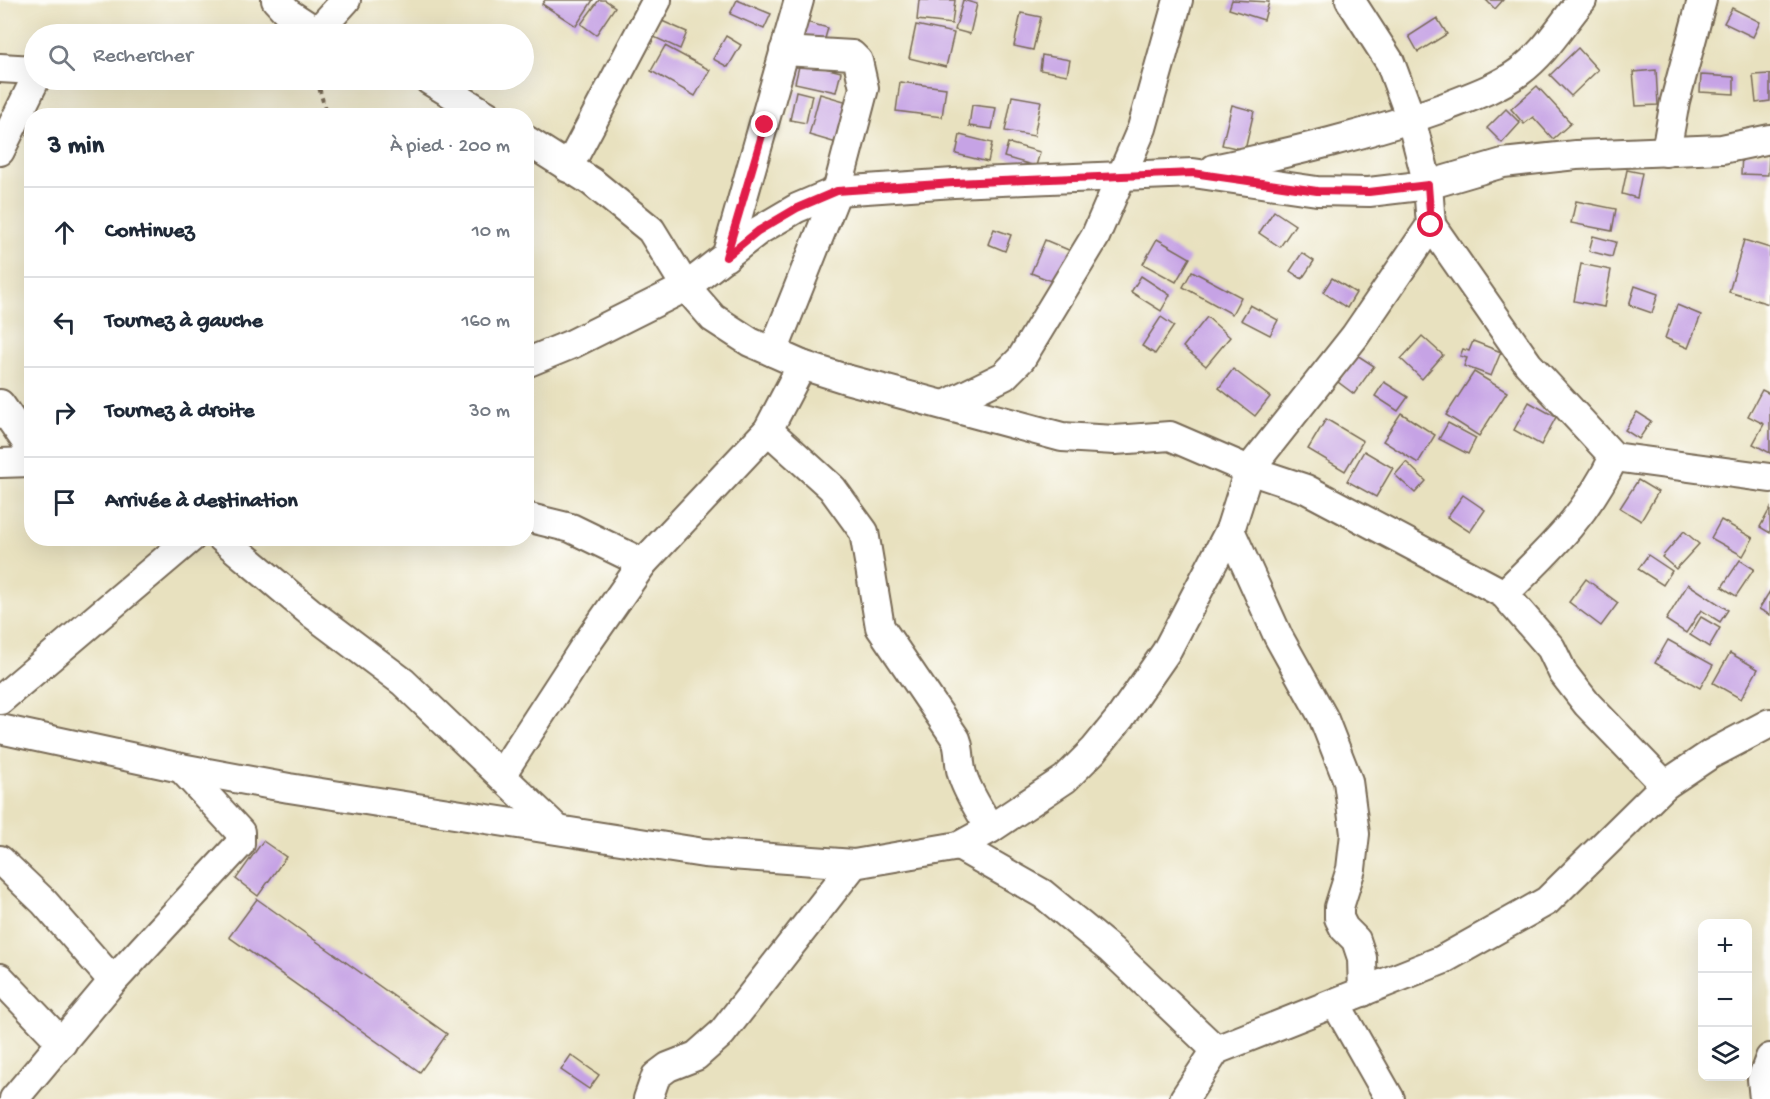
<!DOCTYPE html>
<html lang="fr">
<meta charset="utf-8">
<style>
body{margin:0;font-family:"Gochi Hand",sans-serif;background:#f2f2f3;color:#1f2937}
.controls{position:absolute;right:18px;bottom:18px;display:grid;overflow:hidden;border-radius:12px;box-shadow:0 6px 24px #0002}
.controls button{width:54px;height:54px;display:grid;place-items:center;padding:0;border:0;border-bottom:2px solid #e0e1e3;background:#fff;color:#1f2937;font:30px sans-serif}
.stop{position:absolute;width:18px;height:18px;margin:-14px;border:4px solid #e11d48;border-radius:50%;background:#fff}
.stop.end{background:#e11d48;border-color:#fff;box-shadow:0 2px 6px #0008}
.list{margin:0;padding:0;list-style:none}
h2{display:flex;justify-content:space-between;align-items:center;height:78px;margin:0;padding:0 24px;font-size:26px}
h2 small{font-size:20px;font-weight:400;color:#747a83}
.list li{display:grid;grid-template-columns:39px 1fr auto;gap:18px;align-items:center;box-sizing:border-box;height:90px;padding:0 24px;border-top:2px solid #e0e1e3}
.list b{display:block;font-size:22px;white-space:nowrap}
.list em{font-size:20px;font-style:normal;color:#747a83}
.icon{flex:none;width:33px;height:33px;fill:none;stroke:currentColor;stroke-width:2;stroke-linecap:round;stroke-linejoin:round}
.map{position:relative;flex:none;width:1770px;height:1099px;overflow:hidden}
.search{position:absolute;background:#fff;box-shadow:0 6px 24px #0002;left:24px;top:24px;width:510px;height:66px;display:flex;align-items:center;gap:15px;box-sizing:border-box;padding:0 21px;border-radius:33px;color:#747a83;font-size:22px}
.panel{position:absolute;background:#fff;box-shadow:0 6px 24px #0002;left:24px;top:108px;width:510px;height:438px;border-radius:24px}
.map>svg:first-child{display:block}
.building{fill:#c6a3e5}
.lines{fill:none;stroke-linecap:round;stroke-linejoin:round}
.street-casing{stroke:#786a56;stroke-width:32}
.path{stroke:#786a56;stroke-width:4;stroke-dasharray:4.5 4.5;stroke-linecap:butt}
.street{stroke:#fff;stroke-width:28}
.route{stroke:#e11d48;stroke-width:8}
</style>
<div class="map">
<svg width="1770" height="1099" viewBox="0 0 1770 1099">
<rect width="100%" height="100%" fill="#fdfcf7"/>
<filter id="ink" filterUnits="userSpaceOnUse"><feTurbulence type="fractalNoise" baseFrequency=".0167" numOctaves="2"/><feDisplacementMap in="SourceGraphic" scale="12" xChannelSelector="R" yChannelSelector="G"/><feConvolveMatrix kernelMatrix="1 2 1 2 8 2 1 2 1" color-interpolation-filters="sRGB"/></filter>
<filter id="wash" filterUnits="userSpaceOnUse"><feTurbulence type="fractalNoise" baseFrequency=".008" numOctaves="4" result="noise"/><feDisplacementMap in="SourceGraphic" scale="24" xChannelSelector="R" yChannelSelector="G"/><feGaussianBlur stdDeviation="1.35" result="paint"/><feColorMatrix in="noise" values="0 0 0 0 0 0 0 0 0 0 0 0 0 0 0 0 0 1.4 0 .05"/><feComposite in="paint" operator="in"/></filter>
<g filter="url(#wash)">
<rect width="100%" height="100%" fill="#e8e1bf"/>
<g id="blocks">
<!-- building -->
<g class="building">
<path d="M545 0H593L576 26 542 4Z"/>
<path d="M599 0H605L615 7 596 35 581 24Z"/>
<path d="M737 0 771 14 764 29 730 14Z"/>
<path d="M919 0H955L952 24 917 20Z"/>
<path d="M963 0 977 4 970 34 955 30Z"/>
<path d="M1232 0 1269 2 1264 20 1229 9Z"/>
<path d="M1486 0H1503L1495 9Z"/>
<path d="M1732 8 1760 22 1753 37 1724 23Z"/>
<path d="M1021 13 1041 17 1033 50 1014 46Z"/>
<path d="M1437 18 1447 34 1418 52 1409 36Z"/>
<path d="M662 21 687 32 680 49 654 37Z"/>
<path d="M806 22 828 28 822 49 800 43Z"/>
<path d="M916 25 954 33 946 67 909 58Z"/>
<path d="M726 36 741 45 728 67 713 59Z"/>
<path d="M665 46 710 70 695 96 651 71Z"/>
<path d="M1578 48 1598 70 1571 96 1550 75Z"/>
<path d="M1042 55 1070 60 1067 75 1040 70Z"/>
<path d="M800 62 841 72 836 92 795 83Z"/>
<path d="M1656 70 1658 105 1636 106 1633 72Z"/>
<path d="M1770 74V101L1756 103 1753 75Z"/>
<path d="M1701 75 1734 77V94L1700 92Z"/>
<path d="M900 82 946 88 942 117 896 111Z"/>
<path d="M1537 86 1571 123 1553 139 1533 117 1524 124 1511 109Z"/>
<path d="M796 91 812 95 806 123 790 120Z"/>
<path d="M820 94 858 105 847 146 809 135Z"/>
<path d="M1012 96 1041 101 1034 136 1005 131Z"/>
<path d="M972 105 996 108 992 129 969 126Z"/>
<path d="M1232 105 1254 111 1245 150 1222 145Z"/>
<path d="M1506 109 1520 123 1502 143 1487 128Z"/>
<path d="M960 135 992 143 988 162 956 154Z"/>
<path d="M1008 143 1040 152 1036 166 1004 157Z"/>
<path d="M1742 153 1769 154 1768 175 1741 174Z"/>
<path d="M1627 170 1642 173 1637 198 1622 194Z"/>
<path d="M1576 201 1616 209 1612 231 1571 223Z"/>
<path d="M1274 211 1295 225 1280 247 1259 233Z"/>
<path d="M994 229 1011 235 1005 251 988 244Z"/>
<path d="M1593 236 1616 242 1612 257 1589 251Z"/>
<path d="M1157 239 1190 258 1176 282 1143 264Z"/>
<path d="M1045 240 1078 254 1064 286 1031 273Z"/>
<path d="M1744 240 1770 248 1769 304 1729 292Z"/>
<path d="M1302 253 1314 261 1302 279 1290 271Z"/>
<path d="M1581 264 1611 270 1604 307 1574 301Z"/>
<path d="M1192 271 1241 297 1232 314 1183 287Z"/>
<path d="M1141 276 1170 295 1161 311 1131 292Z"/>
<path d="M1332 278 1356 293 1347 308 1323 292Z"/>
<path d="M1635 286 1658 294 1652 313 1629 305Z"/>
<path d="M1250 305 1278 320 1270 335 1241 320Z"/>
<path d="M1677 305 1701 315 1688 348 1665 338Z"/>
<path d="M1161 317 1174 326 1155 354 1142 346Z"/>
<path d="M1207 317 1230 337 1206 366 1183 347Z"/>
<path d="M1422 336 1443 355 1422 379 1401 359Z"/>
<path d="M1473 341 1501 352 1491 376 1464 366 1467 358 1460 356 1463 349 1469 351Z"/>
<path d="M1357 355 1374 366 1354 394 1338 382Z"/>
<path d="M1233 369 1270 397 1255 416 1219 388Z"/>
<path d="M1474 372 1507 392 1479 436 1446 415Z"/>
<path d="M1384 382 1408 397 1398 411 1375 396Z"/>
<path d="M1762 390 1770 394V453L1753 444 1764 424 1748 416Z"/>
<path d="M1529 402 1556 417 1541 445 1514 430Z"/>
<path d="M1637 412 1651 421 1639 439 1625 430Z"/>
<path d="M1401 413 1435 435 1418 463 1383 441Z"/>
<path d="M1326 419 1363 441 1345 471 1308 449Z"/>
<path d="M1448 423 1476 438 1468 454 1439 439Z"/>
<path d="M1364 451 1393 468 1376 497 1347 481Z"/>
<path d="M1406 462 1426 481 1415 493 1395 475Z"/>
<path d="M1638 480 1658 492 1641 521 1620 508Z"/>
<path d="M1463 495 1485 510 1470 532 1447 517Z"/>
<path d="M1770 509V533L1760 527Z"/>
<path d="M1721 520 1753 538 1743 556 1711 538Z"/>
<path d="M1684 531 1699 544 1676 569 1662 557Z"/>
<path d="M1648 555 1672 571 1663 585 1638 569Z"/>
<path d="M1740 560 1754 569 1736 596 1722 587Z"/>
<path d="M1586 579 1618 603 1601 626 1569 602Z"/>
<path d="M1688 584 1728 610 1720 622 1701 610 1686 633 1666 620Z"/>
<path d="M1770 591V615L1759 609Z"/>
<path d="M1701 617 1720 628 1709 647 1690 635Z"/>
<path d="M1668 640 1713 665 1700 688 1655 663Z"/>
<path d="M1730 653 1758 669 1741 699 1713 683Z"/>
<path d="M263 841 286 857 258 896 236 879Z"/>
<path d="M257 899 447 1034 420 1072 229 937Z"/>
<path d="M571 1055 599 1075 589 1089 561 1070Z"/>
</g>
</g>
</g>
<g filter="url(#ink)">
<use href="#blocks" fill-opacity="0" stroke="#786a56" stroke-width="1.5"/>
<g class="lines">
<!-- street casing -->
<g class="street-casing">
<g id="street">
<path d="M276 0 288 13 317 32 346 0"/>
<path d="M0 68 34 70"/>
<path d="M429 80 488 116"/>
<path d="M526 140 592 182 651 230 686 287 713 318 750 342 802 365 846 379 1062 437 1115 440 1170 436 1249 470 1306 489 1504 594 1551 648 1563 673 1587 704 1665 785"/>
<path d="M0 151 35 80"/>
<path d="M1666 152 1675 101 1702 0"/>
<path d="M568 168 657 0"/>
<path d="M1214 169C1292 152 1370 134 1445 107 1470 97 1497 88 1519 72 1546 52 1561 25 1582 0"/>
<path d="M1431 225 1528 364 1614 457 1770 478"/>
<path d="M726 257 799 0"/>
<path d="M773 352 837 191 864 88 858 61 852 55 784 51"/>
<path d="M526 363 572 344 686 287 758 231 797 208 837 191 954 183 1193 173 1317 191 1369 192 1428 185 1503 163 1576 155 1722 149 1770 139"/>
<path d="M0 404 32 450"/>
<path d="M947 404 1004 376 1021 359 1095 237 1142 128 1178 0"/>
<path d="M768 430 832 488 864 532 880 627 956 739C961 752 958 764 963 777 969 795 981 812 990 829"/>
<path d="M0 463 32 462"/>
<path d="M526 517 571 528 643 563"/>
<path d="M1230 530 1278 636 1323 717 1348 781 1355 834 1351 869 1339 907V918L1344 928 1356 940 1362 958 1363 992"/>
<path d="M222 538 310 612 403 682 556 828"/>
<path d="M1504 594C1550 549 1586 516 1614 457"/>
<path d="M0 700 191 538"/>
<path d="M0 729 181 768 289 788 704 853 854 864 959 846 990 829 1065 779 1094 750 1120 718 1166 652 1230 530 1249 470 1355 336 1431 225 1428 185 1411 119 1390 62 1350 0"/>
<path d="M501 775 585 646 643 563 768 430 802 365"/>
<path d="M959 846 1043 894 1111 950 1216 1050"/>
<path d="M0 860 44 902 113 981"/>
<path d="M0 978 62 1043"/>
<path d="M1336 1004 1390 1099"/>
<path d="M14 1099 113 981 240 844V832L181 768"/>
<path d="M648 1099 656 1076 668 1067 696 1056 722 1033 854 864"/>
<path d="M1184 1099 1216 1050 1442 960 1547 901 1665 785 1711 754 1770 723"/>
<path d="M1764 1099 1762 1079 1770 1058"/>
</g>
</g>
<!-- path -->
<path class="path" d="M317 80 327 116"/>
<!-- street -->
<use href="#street" class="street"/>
</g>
</g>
<g class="lines" filter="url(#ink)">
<!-- route -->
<path class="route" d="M765 125 726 257 758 231 797 208 837 191 954 183 1193 173 1317 191 1369 192 1428 185 1431 225"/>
</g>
</svg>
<div class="controls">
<button>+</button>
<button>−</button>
<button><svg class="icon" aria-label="layers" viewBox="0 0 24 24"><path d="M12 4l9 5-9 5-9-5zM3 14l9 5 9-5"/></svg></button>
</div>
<div class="stop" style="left:1431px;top:225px"></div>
<div class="stop end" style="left:765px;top:125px"></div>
<div class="search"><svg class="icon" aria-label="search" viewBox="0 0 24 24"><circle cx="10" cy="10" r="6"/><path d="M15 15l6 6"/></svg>Rechercher</div>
<section class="panel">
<h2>3 min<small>À pied · 200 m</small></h2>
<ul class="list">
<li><svg class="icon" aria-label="ahead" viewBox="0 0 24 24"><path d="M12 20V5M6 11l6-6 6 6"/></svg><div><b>Continuez</b></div><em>10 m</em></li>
<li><svg class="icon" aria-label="left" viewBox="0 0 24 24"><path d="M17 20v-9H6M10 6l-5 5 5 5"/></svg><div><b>Tournez à gauche</b></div><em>160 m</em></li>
<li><svg class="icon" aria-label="right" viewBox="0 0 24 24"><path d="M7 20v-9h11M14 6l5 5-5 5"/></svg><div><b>Tournez à droite</b></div><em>30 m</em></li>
<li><svg class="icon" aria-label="arrive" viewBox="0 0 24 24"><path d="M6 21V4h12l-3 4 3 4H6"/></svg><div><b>Arrivée à destination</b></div></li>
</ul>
</section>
</div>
